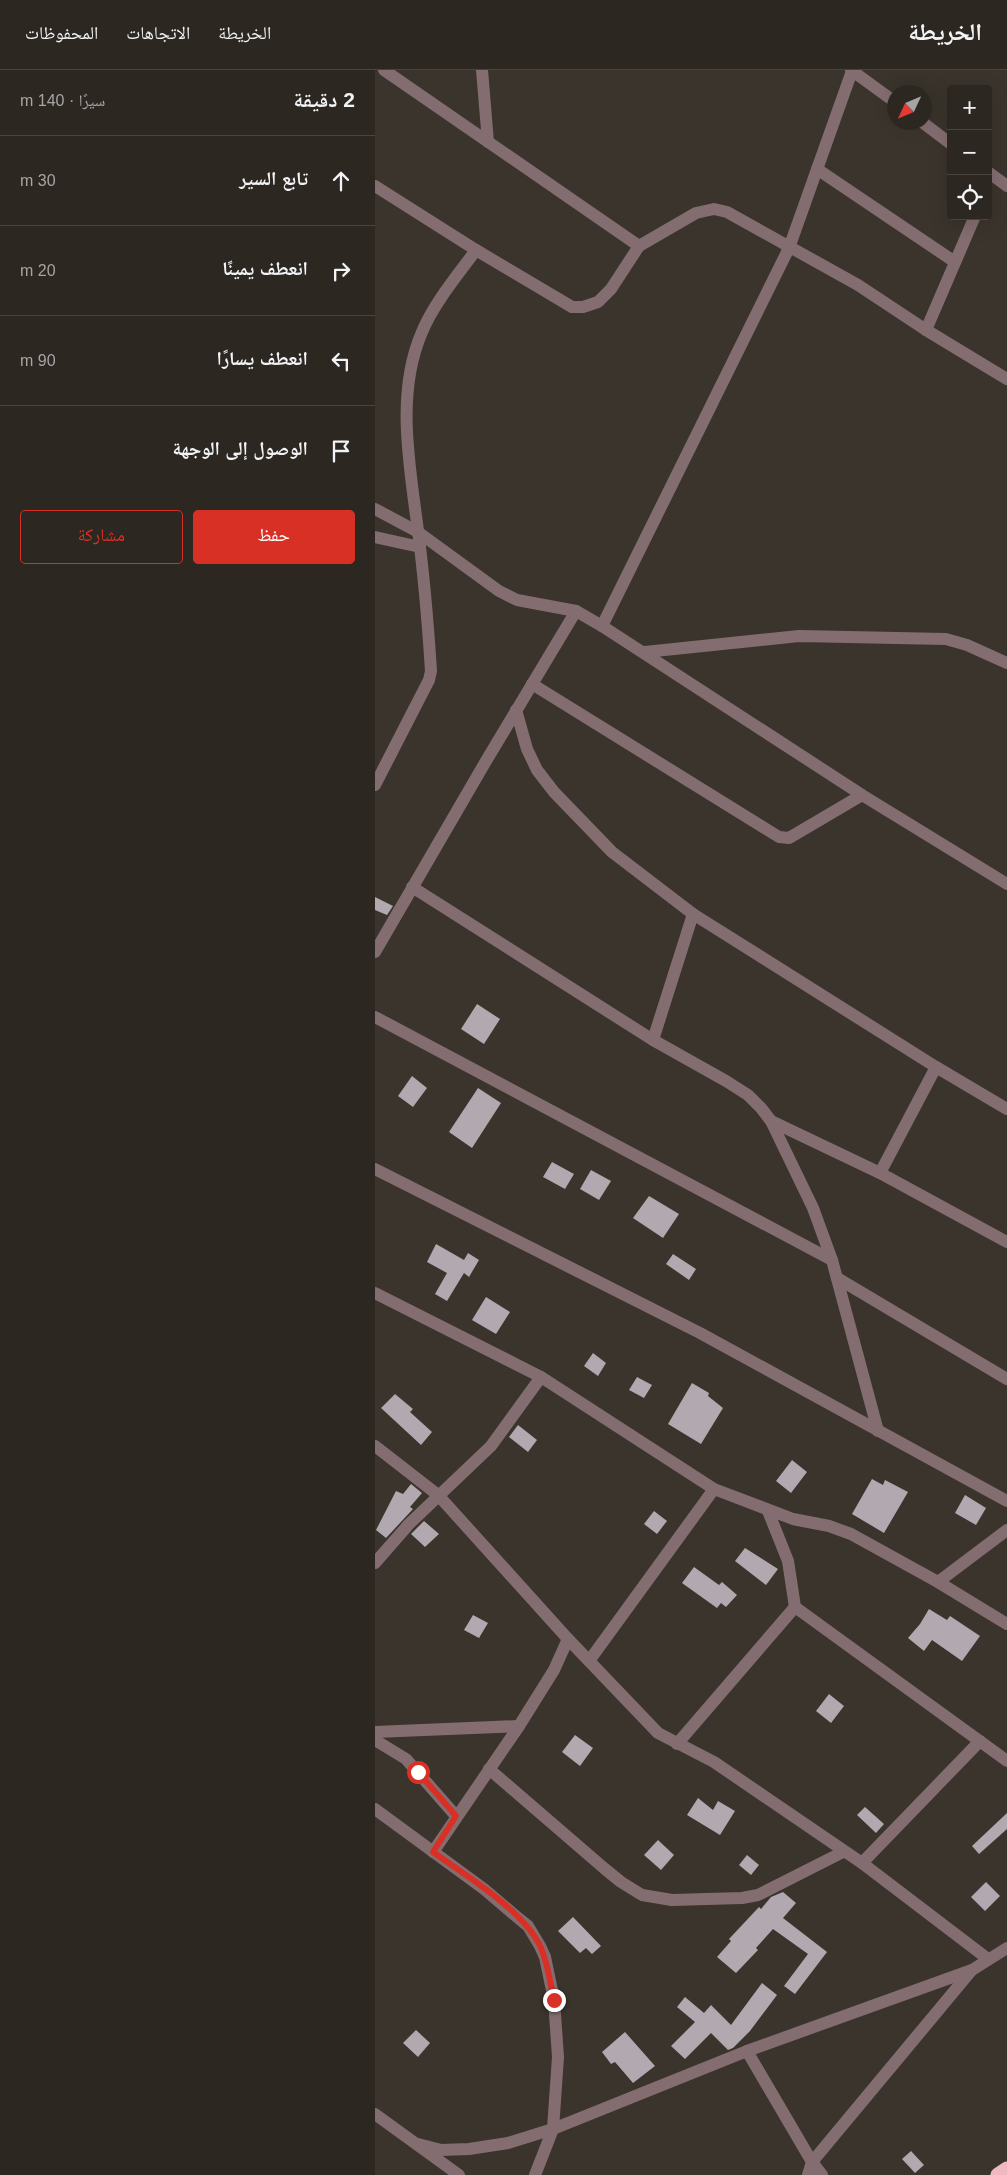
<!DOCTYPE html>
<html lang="ar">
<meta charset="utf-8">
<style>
body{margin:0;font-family:Arial,"Noto Naskh Arabic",sans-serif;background:#342f2a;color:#f1f3f6;direction:rtl}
.controls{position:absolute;right:15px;top:15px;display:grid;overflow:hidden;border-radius:5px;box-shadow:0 5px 20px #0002}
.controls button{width:45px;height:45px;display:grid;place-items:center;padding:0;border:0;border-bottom:1px solid #48443f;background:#2c2721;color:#f1f3f6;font:25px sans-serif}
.compass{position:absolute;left:512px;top:15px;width:45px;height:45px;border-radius:50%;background:#2c2721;box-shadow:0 5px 20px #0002;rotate:226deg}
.stop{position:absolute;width:15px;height:15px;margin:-11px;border:4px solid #d93025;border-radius:50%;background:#fff}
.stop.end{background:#d93025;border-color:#fff;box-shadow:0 1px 5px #0008}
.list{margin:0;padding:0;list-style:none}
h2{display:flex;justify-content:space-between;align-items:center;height:65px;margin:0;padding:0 20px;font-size:21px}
h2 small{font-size:16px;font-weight:400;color:#a6a5a5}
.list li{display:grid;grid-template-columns:32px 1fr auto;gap:15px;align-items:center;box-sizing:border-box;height:90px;padding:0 20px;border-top:1px solid #48443f}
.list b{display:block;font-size:19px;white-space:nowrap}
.list em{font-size:16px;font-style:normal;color:#a6a5a5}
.actions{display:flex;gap:10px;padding:15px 20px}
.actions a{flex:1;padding:11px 0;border:1px solid #d93025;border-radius:5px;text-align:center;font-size:18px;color:#d93025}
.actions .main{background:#d93025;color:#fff}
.icon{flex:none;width:28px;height:28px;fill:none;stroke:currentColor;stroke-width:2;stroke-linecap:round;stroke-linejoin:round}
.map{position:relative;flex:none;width:632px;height:2105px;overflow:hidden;direction:ltr}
header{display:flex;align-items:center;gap:30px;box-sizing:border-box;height:70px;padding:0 25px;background:#2c2721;border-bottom:1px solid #48443f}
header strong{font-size:24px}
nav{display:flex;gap:28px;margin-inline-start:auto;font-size:18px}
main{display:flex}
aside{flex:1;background:#2c2721}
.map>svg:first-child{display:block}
.building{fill:#b2a8b0}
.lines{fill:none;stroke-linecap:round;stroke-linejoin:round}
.minor{stroke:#846d71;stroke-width:12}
.highway{stroke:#f0b9c2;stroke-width:15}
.route{stroke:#d93025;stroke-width:6}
</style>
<header>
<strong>الخريطة</strong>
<nav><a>الخريطة</a><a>الاتجاهات</a><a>المحفوظات</a></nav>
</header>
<main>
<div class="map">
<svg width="632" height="2105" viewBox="0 0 632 2105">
<rect width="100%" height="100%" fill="#3a342c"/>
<!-- building -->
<g class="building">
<path d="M0 827 18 836 12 845 0 840Z"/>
<path d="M102 934 125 949 109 974 86 959Z"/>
<path d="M37 1006 52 1018 38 1037 23 1026Z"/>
<path d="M103 1018 126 1033 97 1078 74 1062Z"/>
<path d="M177 1092 199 1104 190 1119 168 1107Z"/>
<path d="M216 1100 236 1111 224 1130 205 1119Z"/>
<path d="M274 1126 304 1144 288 1168 258 1148Z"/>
<path d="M61 1174 89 1190 93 1183 104 1190 94 1207 89 1203 72 1231 60 1224 72 1203 52 1192Z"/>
<path d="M298 1184 321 1199 314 1210 291 1194Z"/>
<path d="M111 1227 135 1242 121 1264 97 1250Z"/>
<path d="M218 1283 231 1293 223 1306 209 1296Z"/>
<path d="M262 1307 277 1315 269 1328 254 1320Z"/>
<path d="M317 1313 334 1323 333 1326 348 1338 326 1374 293 1354Z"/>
<path d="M20 1324 38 1339 35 1342 57 1362 46 1375 6 1338Z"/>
<path d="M143 1355 162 1370 153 1382 134 1367Z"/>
<path d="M417 1390 432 1402 416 1423 401 1411Z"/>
<path d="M497 1409 508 1415 510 1410 533 1422 509 1463 477 1444Z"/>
<path d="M36 1414 47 1423 35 1437 38 1439 11 1468 1 1460 21 1421 28 1424Z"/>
<path d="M590 1425 611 1438 601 1455 580 1443Z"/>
<path d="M279 1441 292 1451 282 1464 269 1454Z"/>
<path d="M49 1451 64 1464 50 1477 36 1464Z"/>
<path d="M370 1478 403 1499 391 1515 360 1491Z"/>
<path d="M319 1497 344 1515 347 1512 362 1525 351 1537 346 1533 342 1538 307 1513Z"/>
<path d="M554 1539 572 1550 575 1546 605 1566 587 1591 557 1570 549 1581 533 1568 545 1554Z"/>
<path d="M98 1545 113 1553 104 1568 89 1560Z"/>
<path d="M454 1624 469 1636 456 1653 441 1641Z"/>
<path d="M200 1665 218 1678 205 1696 187 1682Z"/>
<path d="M323 1728 338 1740 343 1731 360 1741 345 1765 312 1745Z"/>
<path d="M490 1737 509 1754 501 1763 482 1745Z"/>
<path d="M632 1743V1759L604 1784 597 1776Z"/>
<path d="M283 1770 299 1785 286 1800 269 1785Z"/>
<path d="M372 1785 384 1795 376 1805 364 1795Z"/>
<path d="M611 1812 625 1826 610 1841 596 1827Z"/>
<path d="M408 1822 421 1833 408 1848 452 1882 420 1924 409 1916 433 1884 398 1859 381 1878 383 1880 361 1903 342 1887 356 1871 354 1869 384 1837 386 1839 396 1827Z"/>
<path d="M198 1847 226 1876 217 1884 211 1878 205 1883 183 1861Z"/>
<path d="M387 1913 402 1925 375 1961 358 1978 353 1980 336 1963 310 1989 296 1976 320 1952 302 1937 310 1927 329 1943 336 1935 356 1955Z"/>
<path d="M41 1960 55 1973 43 1987 28 1973Z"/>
<path d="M250 1962 280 1996 258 2013 240 1992 236 1994 227 1982Z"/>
<path d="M536 2081 549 2095 540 2103 527 2089Z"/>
</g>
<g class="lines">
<!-- minor -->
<g class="minor">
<path d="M9 0 264 176"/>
<path d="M107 0 113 72"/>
<path d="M476 0 520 32"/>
<path d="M547 52 576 74"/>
<path d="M442 99 580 192"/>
<path d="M613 102 632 116"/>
<path d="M0 116 101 180 197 237H208L223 232 236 219 264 176 321 143 339 139 352 142 483 215 551 260 632 309"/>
<path d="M551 260 600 146"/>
<path d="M0 439 43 462 124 521 142 530 201 541 227 556 487 725 632 814"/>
<path d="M0 467 45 477"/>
<path d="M227 556 414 178 477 1"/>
<path d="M270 582 424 566 571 569 592 575 632 593"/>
<path d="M157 614 404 767 414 768 487 725"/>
<path d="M141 640 152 679 162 700 179 722 237 782 318 844 561 997 632 1039"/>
<path d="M0 715 54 610 56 601C53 554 49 507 43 461 35 397 20 324 47 262 59 233 82 206 101 180"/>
<path d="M37 817 278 970 351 1011 373 1025 386 1038 396 1051 438 1138 457 1190 503 1361"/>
<path d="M0 882 111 691 201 541"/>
<path d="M0 947 457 1190"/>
<path d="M278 970 318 844"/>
<path d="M396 1051 505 1103 632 1172"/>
<path d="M0 1099 325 1263 632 1431"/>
<path d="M505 1103 561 997"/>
<path d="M462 1208 632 1309"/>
<path d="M0 1223 166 1307 339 1419 418 1449 454 1456 476 1464 563 1512 632 1554"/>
<path d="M0 1376 63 1425 193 1569 283 1663 339 1692 487 1793 613 1889"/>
<path d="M393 1441 413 1491 420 1537 632 1691"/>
<path d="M0 1493 34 1454 116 1376 166 1307"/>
<path d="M563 1512 632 1460"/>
<path d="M214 1591 339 1419"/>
<path d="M0 1662 144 1656"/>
<path d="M0 1670 31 1689 81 1746"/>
<path d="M302 1674 420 1537"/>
<path d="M114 1699 230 1799 246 1812 267 1825 297 1830 367 1828 383 1825 468 1782"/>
<path d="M0 1739 109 1819 142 1847 153 1856 165 1876 170 1887 179 1930 183 1987 178 2059 160 2105"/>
<path d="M58 1782 144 1656 179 1600 193 1569"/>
<path d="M487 1793 605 1671"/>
<path d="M372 1981 437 2092 447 2105"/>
<path d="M0 2044 84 2105"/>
<path d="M43 2074 66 2080 94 2079 133 2073 178 2059 372 1981 597 1900 632 1878"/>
<path d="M433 2105 437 2092 596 1901"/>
</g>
<!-- highway -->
<path class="highway" d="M623 2105 632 2099"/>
</g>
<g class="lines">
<!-- route -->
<path class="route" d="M43 1702 81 1746 58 1782C90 1805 150 1841 166 1878 173 1894 175 1912 179 1930"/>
</g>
</svg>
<div class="controls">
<button>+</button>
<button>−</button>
<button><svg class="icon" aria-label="locate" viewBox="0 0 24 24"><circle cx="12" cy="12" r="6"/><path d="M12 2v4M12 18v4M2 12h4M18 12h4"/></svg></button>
</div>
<svg class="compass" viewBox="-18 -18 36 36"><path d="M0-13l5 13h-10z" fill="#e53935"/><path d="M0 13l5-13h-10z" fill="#a6a5a5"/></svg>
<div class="stop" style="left:43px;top:1702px"></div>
<div class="stop end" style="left:179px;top:1930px"></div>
</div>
<aside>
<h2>2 دقيقة<small>سيرًا · 140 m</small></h2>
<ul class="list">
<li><svg class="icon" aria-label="ahead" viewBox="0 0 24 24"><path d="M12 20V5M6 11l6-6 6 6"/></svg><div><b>تابع السير</b></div><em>30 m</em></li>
<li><svg class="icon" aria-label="right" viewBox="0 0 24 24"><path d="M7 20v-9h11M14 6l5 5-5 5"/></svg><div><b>انعطف يمينًا</b></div><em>20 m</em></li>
<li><svg class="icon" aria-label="left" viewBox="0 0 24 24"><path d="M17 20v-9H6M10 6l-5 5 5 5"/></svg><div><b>انعطف يسارًا</b></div><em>90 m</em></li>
<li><svg class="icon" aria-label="arrive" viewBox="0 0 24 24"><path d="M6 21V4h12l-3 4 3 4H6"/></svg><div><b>الوصول إلى الوجهة</b></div></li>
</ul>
<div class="actions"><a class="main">حفظ</a><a>مشاركة</a></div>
</aside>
</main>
